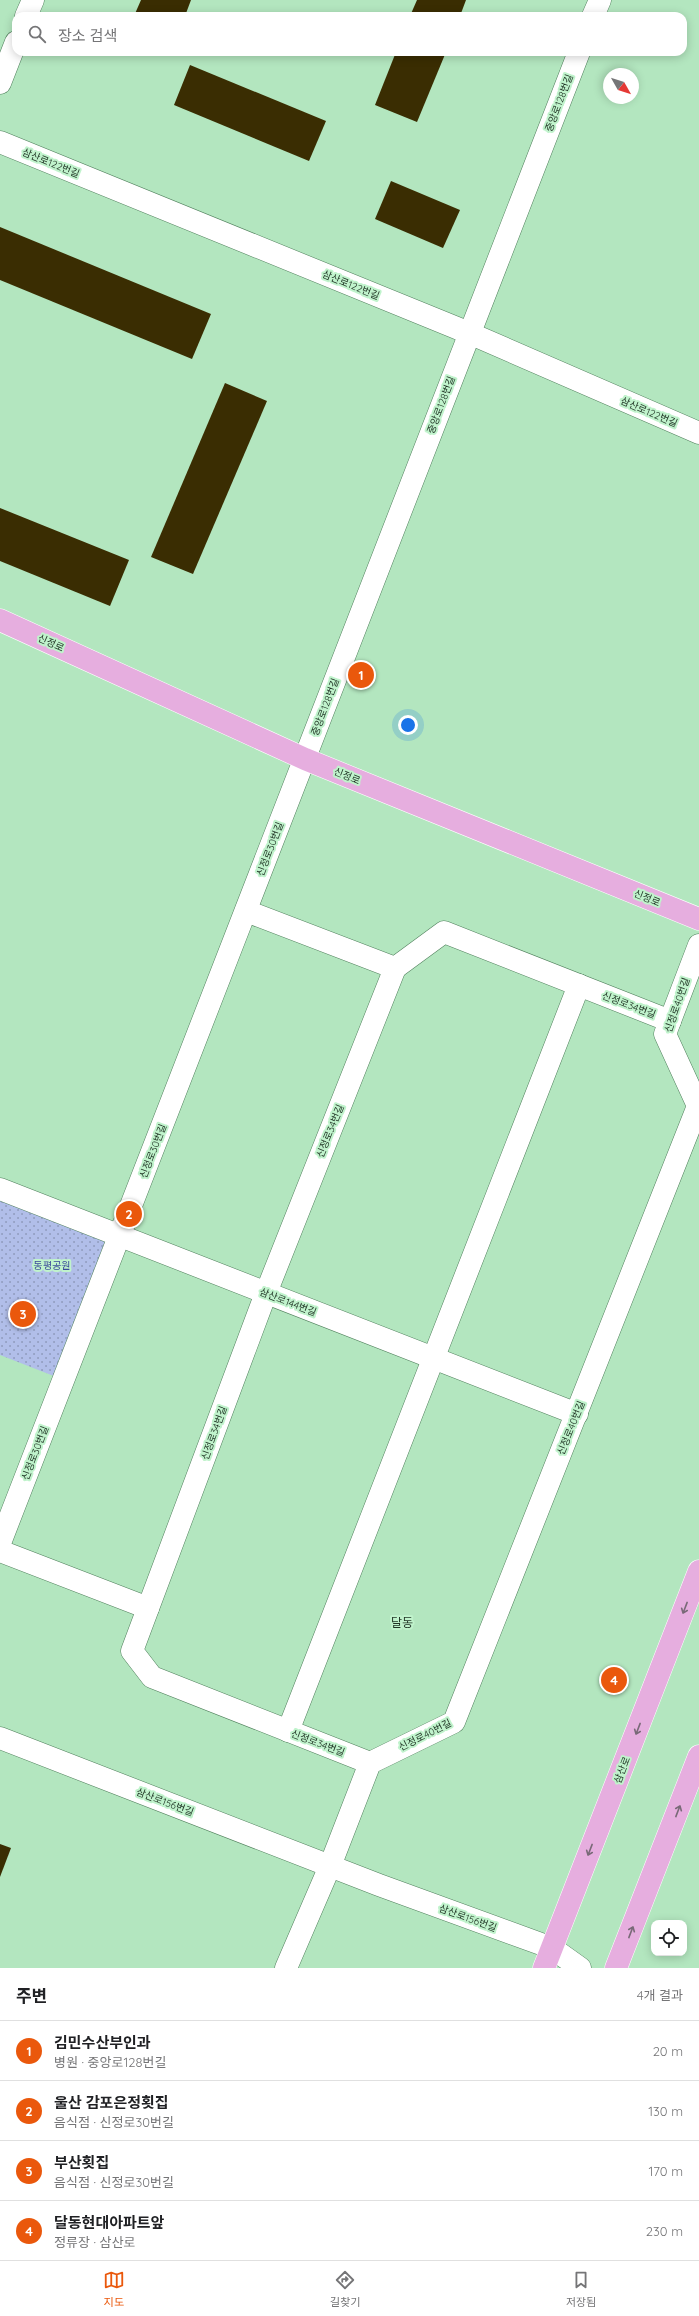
<!DOCTYPE html>
<html lang="ko">
<meta charset="utf-8">
<style>
body{margin:0;font-family:Quicksand,"Noto Sans KR",sans-serif;background:#f6f6f6;color:#202124}
.controls{position:absolute;right:12px;bottom:12px;display:grid;overflow:hidden;border-radius:8px;box-shadow:0 2px 10px #0003}
.controls button{width:36px;height:36px;display:grid;place-items:center;padding:0;border:0;border-bottom:1px solid #e0e0e0;background:#fff;color:#202124;font:20px sans-serif}
.compass{position:absolute;left:603px;top:68px;width:36px;height:36px;border-radius:50%;background:#fff;box-shadow:0 2px 10px #0003;rotate:129deg}
.you{position:absolute;left:408px;top:725px;width:14px;height:14px;margin:-10px;border:3px solid #fff;border-radius:50%;background:#1a73e8;box-shadow:0 0 0 6px #1a73e833}
.badge{display:grid;place-items:center;width:26px;height:26px;border-radius:50%;background:#ea580c;color:#fff;font-size:13px;font-weight:700}
.pin{position:absolute;translate:-50% -50%;border:2px solid #fff;box-shadow:0 1px 4px #0006}
.list{margin:0;padding:0;list-style:none}
h2{display:flex;justify-content:space-between;align-items:center;height:52px;margin:0;padding:0 16px;font-size:17px}
h2 small{font-size:13px;font-weight:400;color:#757577}
.list li{display:grid;grid-template-columns:26px 1fr auto;gap:12px;align-items:center;box-sizing:border-box;height:60px;padding:0 16px;border-top:1px solid #e0e0e0}
.list b{display:block;font-size:15px;white-space:nowrap}
.list p{margin:0;font-size:13px;white-space:nowrap;color:#757577}
.list em{font-size:13px;font-style:normal;color:#757577}
.icon{flex:none;width:22px;height:22px;fill:none;stroke:currentColor;stroke-width:2;stroke-linecap:round;stroke-linejoin:round}
.map{position:relative;flex:none;width:699px;height:1968px;overflow:hidden}
.search{position:absolute;background:#fff;box-shadow:0 2px 10px #0003;left:12px;right:12px;top:12px;height:44px;display:flex;align-items:center;gap:10px;box-sizing:border-box;padding:0 14px;border-radius:12px;color:#757577;font-size:15px}
.sheet{height:292px;background:#fff}
nav{display:flex;justify-content:space-around;align-items:center;box-sizing:border-box;height:56px;border-top:1px solid #e0e0e0;background:#fff;font-size:11px;color:#757577}
nav a{display:grid;justify-items:center;gap:2px}
nav .on{color:#ea580c}
.map>svg:first-child{display:block}
.park{fill:url(#park-dots)}
.building{fill:#3a2d02}
.lines{fill:none;stroke-linecap:round;stroke-linejoin:round}
.minor-casing{stroke:#51805d;stroke-width:23}
.major-casing{stroke:#fff;stroke-width:23}
.minor{stroke:#fff;stroke-width:22}
.major{stroke:#e6aedf;stroke-width:22}
.oneway{stroke:#796a78}
.labels{text-anchor:middle;dominant-baseline:central;stroke-width:4;stroke-linejoin:round;paint-order:stroke}
.street-label{font-size:10px;fill:#1f3324;stroke:#c0f3cc}
.park-label{font-size:10px;fill:#3b4a9a;stroke:#c0f3cc}
.quarter-label{font-size:12px;fill:#1f3324;stroke:#c0f3cc}
</style>
<div class="map">
<svg width="699" height="1968" viewBox="0 0 699 1968">
<defs>
<pattern id="park-dots" width="8" height="8" patternUnits="userSpaceOnUse"><rect width="8" height="8" fill="#b1bee9"/><path d="M2 2h.1M6 6h.1" fill="none" stroke="#8f9bbd" stroke-width="1.8" stroke-linecap="round"/></pattern>
</defs>
<rect width="100%" height="100%" fill="#b3e6bf"/>
<!-- park -->
<path class="park" d="M0 1189 120 1236 64 1380 0 1355Z"/>
<!-- building -->
<g class="building">
<path d="M141 0H191L185 16H134Z"/>
<path d="M417 0H466L460 16H410Z"/>
<path d="M396 52H446L417 122 375 105Z"/>
<path d="M190 65 326 121 309 161 174 105Z"/>
<path d="M391 181 460 210 443 248 375 219Z"/>
<path d="M0 227 211 314 192 359 0 280Z"/>
<path d="M225 383 267 401 193 574 151 557Z"/>
<path d="M0 508 129 560 110 606 0 561Z"/>
<path d="M0 1844 11 1848 0 1877Z"/>
</g>
<g class="lines">
<!-- minor casing -->
<g class="minor-casing">
<g id="minor">
<path d="M26 16 33 0"/>
<path d="M593 16 600 0"/>
<path d="M0 83 16 42"/>
<path d="M0 142 469 333 699 433"/>
<path d="M246 911 395 968 444 932 670 1021"/>
<path d="M0 1189 577 1414"/>
<path d="M0 1543 579 52"/>
<path d="M0 1551 148 1608"/>
<path d="M288 1731 579 985"/>
<path d="M0 1738 379 1885 552 1948 580 1968"/>
<path d="M370 1763 152 1677 132 1651 266 1293 395 968"/>
<path d="M286 1968 330 1866 370 1763 454 1722 698 1106 665 1034 699 945"/>
</g>
</g>
<!-- major casing -->
<g class="major-casing">
<g id="major">
<path d="M0 620 305 759 699 919"/>
<path d="M544 1968 699 1571"/>
<path d="M616 1968 699 1756"/>
</g>
</g>
<!-- minor -->
<use href="#minor" class="minor"/>
<!-- major -->
<use href="#major" class="major"/>
</g>
<!-- one-way arrows -->
<defs><path id="oneway-shaft" d="M-6 0H5M1.5-3L5.5 0L1.5 3" fill="none" stroke-width="1.6" stroke-linecap="round" stroke-linejoin="round"/></defs>
<g class="oneway">
<use href="#oneway-shaft" transform="translate(685 1608) rotate(111)"/>
<use href="#oneway-shaft" transform="translate(638 1729) rotate(111)"/>
<use href="#oneway-shaft" transform="translate(678 1811) rotate(-69)"/>
<use href="#oneway-shaft" transform="translate(590 1850) rotate(111)"/>
<use href="#oneway-shaft" transform="translate(631 1932) rotate(-69)"/>
</g>
<g class="labels">
<!-- street labels -->
<g class="street-label">
<text transform="translate(559 103) rotate(-69)">중앙로128번길</text>
<text transform="translate(51 163) rotate(22)">삼산로122번길</text>
<text transform="translate(351 285) rotate(22)">삼산로122번길</text>
<text transform="translate(441 405) rotate(-69)">중앙로128번길</text>
<text transform="translate(649 412) rotate(23)">삼산로122번길</text>
<text transform="translate(51 643) rotate(24)">신정로</text>
<text transform="translate(325 707) rotate(-69)">중앙로128번길</text>
<text transform="translate(347 776) rotate(22)">신정로</text>
<text transform="translate(270 849) rotate(-69)">신정로30번길</text>
<text transform="translate(647 898) rotate(22)">신정로</text>
<text transform="translate(629 1005) rotate(21)">신정로34번길</text>
<text transform="translate(677 1005) rotate(-71)">신정로40번길</text>
<text transform="translate(330 1131) rotate(-68)">신정로34번길</text>
<text transform="translate(153 1151) rotate(-69)">신정로30번길</text>
<text transform="translate(288 1302) rotate(21)">삼산로144번길</text>
<text transform="translate(571 1428) rotate(-68)">신정로40번길</text>
<text transform="translate(214 1433) rotate(-70)">신정로34번길</text>
<text transform="translate(35 1453) rotate(-69)">신정로30번길</text>
<text transform="translate(425 1735) rotate(-27)">신정로40번길</text>
<text transform="translate(318 1743) rotate(21)">신정로34번길</text>
<text transform="translate(622 1770) rotate(-69)">삼산로</text>
<text transform="translate(165 1802) rotate(21)">삼산로156번길</text>
<text transform="translate(468 1918) rotate(20)">삼산로156번길</text>
</g>
<!-- park labels -->
<g class="park-label">
<text x="52" y="1265">동평공원</text>
</g>
<!-- quarter labels -->
<g class="quarter-label">
<text x="402" y="1622">달동</text>
</g>
</g>
</svg>
<div class="controls">
<button><svg class="icon" aria-label="locate" viewBox="0 0 24 24"><circle cx="12" cy="12" r="6"/><path d="M12 2v4M12 18v4M2 12h4M18 12h4"/></svg></button>
</div>
<svg class="compass" viewBox="-18 -18 36 36"><path d="M0-13l5 13h-10z" fill="#e53935"/><path d="M0 13l5-13h-10z" fill="#757577"/></svg>
<div class="you"></div>
<div class="pin badge" style="left:361px;top:675px">1</div>
<div class="pin badge" style="left:129px;top:1214px">2</div>
<div class="pin badge" style="left:23px;top:1314px">3</div>
<div class="pin badge" style="left:614px;top:1680px">4</div>
<div class="search"><svg class="icon" aria-label="search" viewBox="0 0 24 24"><circle cx="10" cy="10" r="6"/><path d="M15 15l6 6"/></svg>장소 검색</div>
</div>
<section class="sheet">
<h2>주변<small>4개 결과</small></h2>
<ul class="list">
<li><span class="badge">1</span><div><b>김민수산부인과</b><p>병원 · 중앙로128번길</p></div><em>20 m</em></li>
<li><span class="badge">2</span><div><b>울산 감포은정횟집</b><p>음식점 · 신정로30번길</p></div><em>130 m</em></li>
<li><span class="badge">3</span><div><b>부산횟집</b><p>음식점 · 신정로30번길</p></div><em>170 m</em></li>
<li><span class="badge">4</span><div><b>달동현대아파트앞</b><p>정류장 · 삼산로</p></div><em>230 m</em></li>
</ul>
</section>
<nav>
<a class="on"><svg class="icon" aria-label="map" viewBox="0 0 24 24"><path d="M3 6l6-2 6 2 6-2v14l-6 2-6-2-6 2zM9 4v14M15 6v14"/></svg>지도</a>
<a><svg class="icon" aria-label="directions" viewBox="0 0 24 24"><path d="M12 3l9 9-9 9-9-9zM9 14v-3h6M13 9l2 2-2 2"/></svg>길찾기</a>
<a><svg class="icon" aria-label="saved" viewBox="0 0 24 24"><path d="M7 4h10v16l-5-4-5 4z"/></svg>저장됨</a>
</nav>
